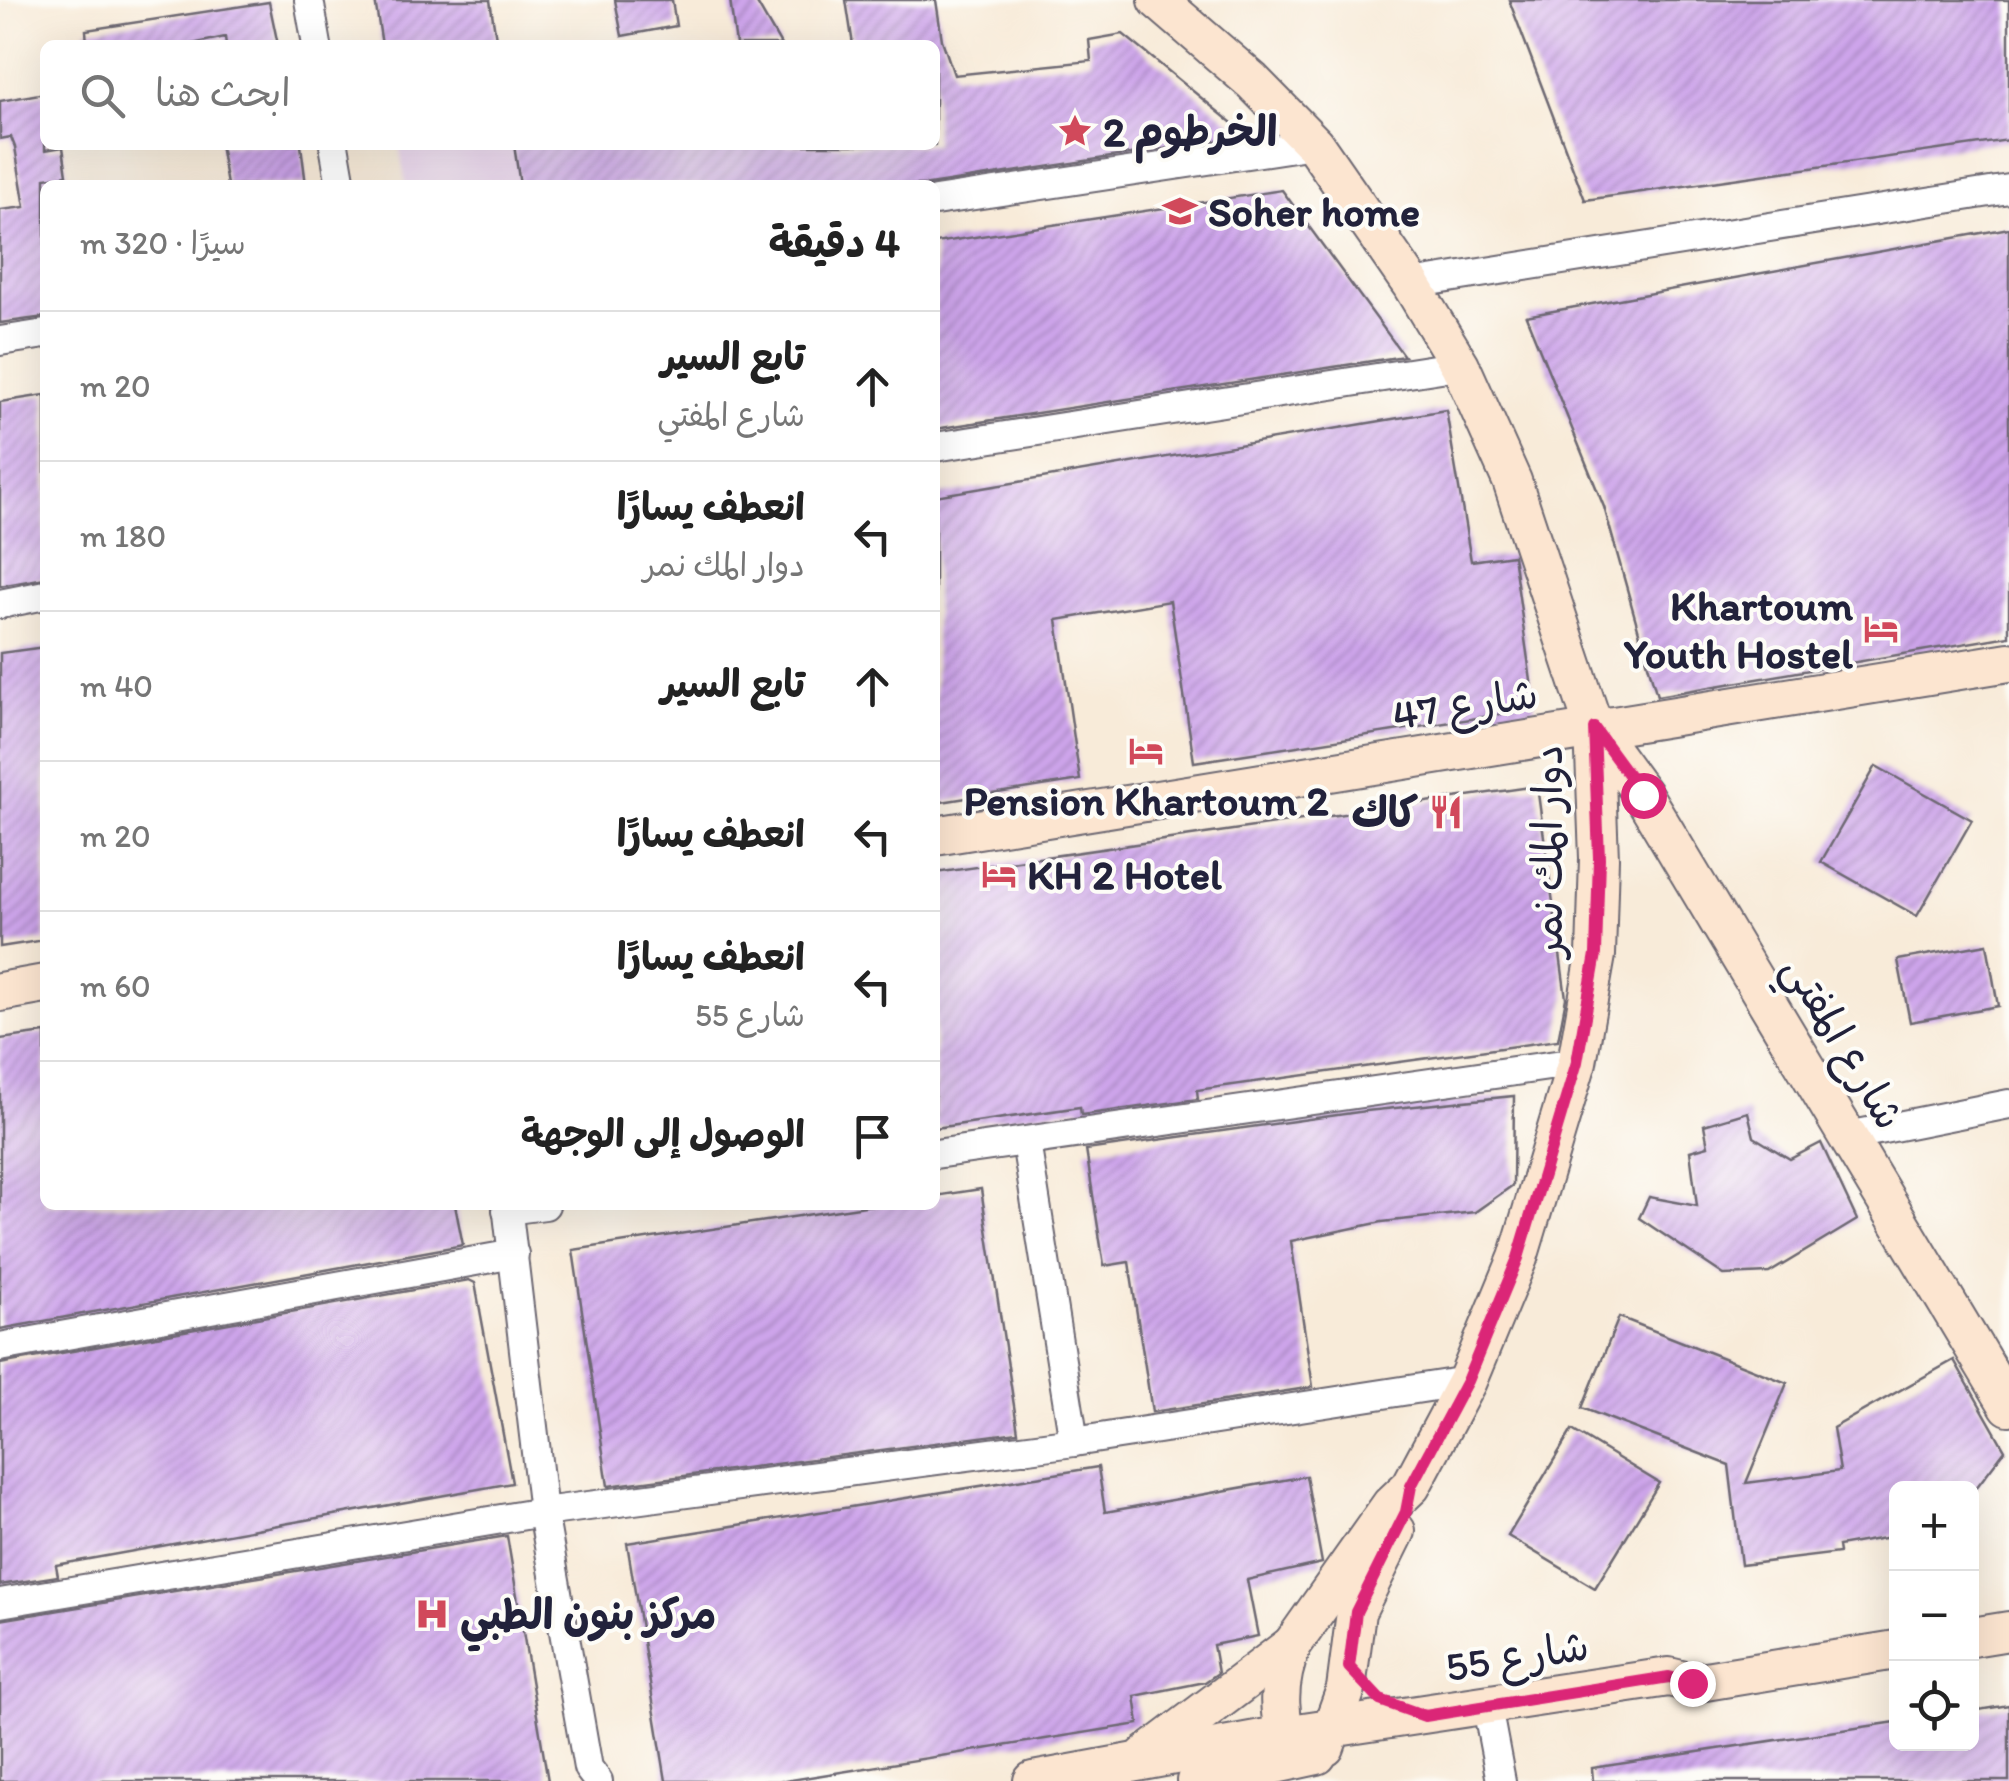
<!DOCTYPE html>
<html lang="ar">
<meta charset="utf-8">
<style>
body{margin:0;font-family:Itim,"Playpen Sans Arabic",sans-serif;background:#f2f2f2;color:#222;direction:rtl}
.controls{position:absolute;right:30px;bottom:30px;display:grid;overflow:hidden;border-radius:15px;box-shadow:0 10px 40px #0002}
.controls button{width:90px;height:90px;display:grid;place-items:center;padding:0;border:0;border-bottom:2px solid #e0e0e0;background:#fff;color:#222;font:50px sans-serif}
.stop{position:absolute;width:30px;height:30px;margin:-22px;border:8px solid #db2777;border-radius:50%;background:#fff}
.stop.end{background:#db2777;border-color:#fff;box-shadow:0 2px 10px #0008}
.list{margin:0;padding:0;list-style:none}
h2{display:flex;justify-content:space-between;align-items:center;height:130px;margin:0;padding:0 40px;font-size:42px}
h2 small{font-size:32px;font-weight:400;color:#767676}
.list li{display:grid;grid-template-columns:65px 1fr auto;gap:30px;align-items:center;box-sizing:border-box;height:150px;padding:0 40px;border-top:2px solid #e0e0e0}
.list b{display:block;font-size:38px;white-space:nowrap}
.list p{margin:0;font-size:32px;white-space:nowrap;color:#767676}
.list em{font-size:32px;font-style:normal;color:#767676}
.icon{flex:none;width:55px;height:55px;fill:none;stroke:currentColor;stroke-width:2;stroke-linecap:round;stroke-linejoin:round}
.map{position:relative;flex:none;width:2009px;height:1781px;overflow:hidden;direction:ltr}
.search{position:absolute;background:#fff;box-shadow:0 10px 40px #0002;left:40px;top:40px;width:900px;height:110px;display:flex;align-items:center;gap:25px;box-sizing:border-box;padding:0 35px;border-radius:15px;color:#767676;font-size:38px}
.panel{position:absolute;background:#fff;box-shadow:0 10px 40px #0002;left:40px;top:180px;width:900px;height:1030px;border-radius:15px;direction:rtl}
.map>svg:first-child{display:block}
.built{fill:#e9d2ed}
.building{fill:url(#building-hatch)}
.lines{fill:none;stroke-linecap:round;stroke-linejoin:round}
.street-casing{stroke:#6d6872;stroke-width:32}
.secondary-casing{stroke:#6d6872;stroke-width:42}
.street{stroke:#fff;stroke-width:28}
.secondary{stroke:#fce5d0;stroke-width:38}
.route{stroke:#db2777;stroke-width:12}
.labels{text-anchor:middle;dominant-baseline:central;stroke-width:8;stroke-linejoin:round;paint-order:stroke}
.poi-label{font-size:42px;font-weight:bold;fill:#22223b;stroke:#fdfcf7;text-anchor:start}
.street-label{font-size:42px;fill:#22223b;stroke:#fdfcf7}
</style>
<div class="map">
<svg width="2009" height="1781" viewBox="0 0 2009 1781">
<defs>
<pattern id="building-hatch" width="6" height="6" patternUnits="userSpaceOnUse" patternTransform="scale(2.5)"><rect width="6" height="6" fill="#cea5eb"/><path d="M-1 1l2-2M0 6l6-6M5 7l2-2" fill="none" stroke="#a786c0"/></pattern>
</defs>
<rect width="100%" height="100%" fill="#fdfcf7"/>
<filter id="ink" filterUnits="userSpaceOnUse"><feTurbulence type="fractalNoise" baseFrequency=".01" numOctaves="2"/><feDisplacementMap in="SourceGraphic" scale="20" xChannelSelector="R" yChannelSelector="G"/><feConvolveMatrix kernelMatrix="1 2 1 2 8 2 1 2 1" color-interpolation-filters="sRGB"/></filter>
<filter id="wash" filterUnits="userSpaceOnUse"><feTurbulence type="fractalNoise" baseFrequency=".0048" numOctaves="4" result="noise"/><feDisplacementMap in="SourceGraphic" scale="40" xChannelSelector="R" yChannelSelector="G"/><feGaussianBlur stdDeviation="2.25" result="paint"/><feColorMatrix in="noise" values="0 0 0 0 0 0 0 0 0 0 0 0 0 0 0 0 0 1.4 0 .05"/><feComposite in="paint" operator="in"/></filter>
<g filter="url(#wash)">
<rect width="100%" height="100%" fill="#f8ebd9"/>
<!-- built -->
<path class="built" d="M399 145H514L520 185H406Z"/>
<g id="blocks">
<!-- building -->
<g class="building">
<path d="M375 0H490L497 45H382Z"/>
<path d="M615 0H672L676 26 622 36Z"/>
<path d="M730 0H755L781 45H736Z"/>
<path d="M846 0H936L942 40 954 75 1091 61 1089 40 1123 34 1248 136 929 185H520L514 145H935V45H853Z"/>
<path d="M1509 0H2009V140L1585 200Z"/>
<path d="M269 2 278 45H226L225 37 188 45H87L86 30Z"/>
<path d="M45 93V150L63 147 67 175 45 178V317L0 323V210L25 207 15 147 11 137 0 139V101Z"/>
<path d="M220 145H301L306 185H227Z"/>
<path d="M1282 190 1404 356 935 429V243Z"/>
<path d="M2009 228V636L1657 696 1604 507 1526 316Z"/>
<path d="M45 395V578L0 586V402Z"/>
<path d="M1446 410 1471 561 1513 555 1535 709 1194 762 1170 601 1057 620 1080 780 935 803V496Z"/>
<path d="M45 647V940L0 947V653Z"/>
<path d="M1876 766 1972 820 1917 916 1821 862Z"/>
<path d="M1537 786 1566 998 1558 1040 1197 1090 1198 1099 1081 1115 1080 1107 935 1128V873Z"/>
<path d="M1987 944 1998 1006 1910 1022 1898 960Z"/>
<path d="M45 1033V1205H455L463 1245 0 1329V1039Z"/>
<path d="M1514 1096 1513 1185 1475 1212 1382 1222 1291 1241 1313 1387 1152 1412 1129 1262 1104 1266 1086 1150 1366 1111Z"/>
<path d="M1748 1112 1754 1137 1790 1159 1821 1143 1857 1220 1769 1273 1724 1275 1639 1218 1649 1197 1697 1206 1690 1151 1708 1146 1704 1125Z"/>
<path d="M981 1189 1018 1432 608 1486 573 1250 872 1205H935V1196Z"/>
<path d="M469 1280 475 1283 512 1483 56 1565 58 1576 0 1585V1364Z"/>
<path d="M1619 1317 1787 1383 1746 1483 1840 1471 1833 1428 1954 1360 2005 1450 1976 1488H1896V1536L1838 1546 1839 1553 1741 1565 1729 1465 1582 1408Z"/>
<path d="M1572 1430 1659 1483 1595 1588 1508 1536Z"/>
<path d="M1098 1467 1105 1512 1306 1476 1322 1563 1247 1580 1258 1636 1213 1645 1218 1673 1205 1682 1135 1696 1139 1724 785 1781H666L627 1543Z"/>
<path d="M507 1536 548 1781H0V1620Z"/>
<path d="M2009 1705V1781H1593L1592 1768 1896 1722V1744H1972V1711Z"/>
</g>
</g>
</g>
<g filter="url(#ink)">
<use href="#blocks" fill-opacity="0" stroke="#6d6872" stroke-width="2.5"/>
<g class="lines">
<!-- street casing -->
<g class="street-casing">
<g id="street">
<path d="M309 0 317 45"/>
<path d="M334 145 341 185"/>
<path d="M935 201 1314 144"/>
<path d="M1411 284 2009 189"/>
<path d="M0 341 45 334"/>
<path d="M935 447 1460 365"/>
<path d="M0 604 45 595"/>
<path d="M1848 1136 2009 1104"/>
<path d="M1026 1142 1074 1442"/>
<path d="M935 1154 1577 1062"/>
<path d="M507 1205 543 1512 588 1768 598 1781"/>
<path d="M507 1210 545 1205"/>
<path d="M0 1347 514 1254"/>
<path d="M0 1603 543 1512 1074 1442 1467 1381"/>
<path d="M1487 1707 1501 1781"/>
</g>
</g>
<!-- secondary casing -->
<g class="secondary-casing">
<g id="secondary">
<path d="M1158 0 1252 81 1314 144 1411 284 1460 365 1512 481 1594 728 1599 858 1596 955 1577 1062 1518 1258 1467 1381 1411 1486 1391 1505 1292 1645C1275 1686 1277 1718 1294 1759"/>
<path d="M1594 728 1643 795 2009 1406"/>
<path d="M935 836 2009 662"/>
<path d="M0 992 45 984"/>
<path d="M1972 1637 2009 1631"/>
<path d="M1325 1747 1346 1689 1356 1612 1396 1531"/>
<path d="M1145 1756 1292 1645"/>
<path d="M1033 1781 1284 1735 1669 1677 1693 1683 1896 1650"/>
<path d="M1196 1781 1317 1755"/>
</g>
</g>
<!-- street -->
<use href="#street" class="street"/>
<!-- secondary -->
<use href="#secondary" class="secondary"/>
</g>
</g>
<g class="lines" filter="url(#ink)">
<!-- route -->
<path class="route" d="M1643 795 1594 728 1599 858 1596 954 1577 1062 1518 1258 1467 1381 1411 1486 1406 1512 1356 1612 1349 1667 1380 1700 1425 1716 1669 1677 1692 1683"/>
</g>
<!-- icons -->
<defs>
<g id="sight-bare" transform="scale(2.7)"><path d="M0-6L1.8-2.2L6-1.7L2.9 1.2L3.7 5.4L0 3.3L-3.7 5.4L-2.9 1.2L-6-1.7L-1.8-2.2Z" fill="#d1495b" stroke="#fdfcf7" stroke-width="2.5" paint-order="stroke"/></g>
<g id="school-bare" transform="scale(2.7)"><path d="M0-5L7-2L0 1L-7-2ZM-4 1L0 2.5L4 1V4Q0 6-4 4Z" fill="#d1495b" stroke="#fdfcf7" stroke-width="2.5" paint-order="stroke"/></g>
<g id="hotel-bare" transform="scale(2.7)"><path d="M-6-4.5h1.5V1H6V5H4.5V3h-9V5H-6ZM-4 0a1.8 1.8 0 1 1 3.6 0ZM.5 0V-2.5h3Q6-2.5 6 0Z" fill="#d1495b" stroke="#fdfcf7" stroke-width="2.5" paint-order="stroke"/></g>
<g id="restaurant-bare" transform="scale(2.7)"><path d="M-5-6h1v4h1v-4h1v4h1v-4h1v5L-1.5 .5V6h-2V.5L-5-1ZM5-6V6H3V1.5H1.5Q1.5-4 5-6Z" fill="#d1495b" stroke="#fdfcf7" stroke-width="2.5" paint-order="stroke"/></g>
<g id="hospital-bare" transform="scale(2.7)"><path d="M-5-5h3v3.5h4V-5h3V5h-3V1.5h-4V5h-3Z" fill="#d1495b" stroke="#fdfcf7" stroke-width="2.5" paint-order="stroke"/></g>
</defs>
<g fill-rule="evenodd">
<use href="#sight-bare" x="1075" y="131"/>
<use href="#school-bare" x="1180" y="211"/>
<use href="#hotel-bare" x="1881" y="629"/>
<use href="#hotel-bare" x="1146" y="751"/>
<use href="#restaurant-bare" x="1446" y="812"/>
<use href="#hotel-bare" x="999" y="874"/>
<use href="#hospital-bare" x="432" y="1614"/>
</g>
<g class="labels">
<!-- poi labels -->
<g class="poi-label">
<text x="1103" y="131">الخرطوم 2</text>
<text x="1208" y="211">Soher home</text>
<text x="1853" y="605" text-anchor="end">Khartoum<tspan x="1853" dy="48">Youth Hostel</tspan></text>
<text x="1146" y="800" text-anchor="middle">Pension Khartoum 2</text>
<text x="1418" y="812" text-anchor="end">كاك</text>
<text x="1027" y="874">KH 2 Hotel</text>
<text x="460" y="1614">مركز بنون الطبي</text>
</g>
<!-- street labels -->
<g class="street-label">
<text transform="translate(1465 704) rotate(-9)">شارع 47</text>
<text transform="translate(1547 851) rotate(-90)">دوار المك نمر</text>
<text transform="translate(1844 1042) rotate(59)">شارع المفتي</text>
<text transform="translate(1517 1656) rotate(-9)">شارع 55</text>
</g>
</g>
</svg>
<div class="controls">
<button>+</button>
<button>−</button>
<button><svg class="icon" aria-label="locate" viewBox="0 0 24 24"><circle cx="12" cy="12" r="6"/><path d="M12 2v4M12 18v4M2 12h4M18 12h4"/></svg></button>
</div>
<div class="stop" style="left:1643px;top:795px"></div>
<div class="stop end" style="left:1692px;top:1683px"></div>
<div class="search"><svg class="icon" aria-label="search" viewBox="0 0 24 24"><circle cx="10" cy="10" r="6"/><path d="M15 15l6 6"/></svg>ابحث هنا</div>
<section class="panel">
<h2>4 دقيقة<small>سيرًا · 320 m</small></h2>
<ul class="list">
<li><svg class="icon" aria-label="ahead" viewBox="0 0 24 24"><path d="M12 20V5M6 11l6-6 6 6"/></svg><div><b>تابع السير</b><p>شارع المفتي</p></div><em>20 m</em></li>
<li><svg class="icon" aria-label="left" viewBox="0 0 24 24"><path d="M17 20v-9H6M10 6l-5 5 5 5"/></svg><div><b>انعطف يسارًا</b><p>دوار المك نمر</p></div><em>180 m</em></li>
<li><svg class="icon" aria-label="ahead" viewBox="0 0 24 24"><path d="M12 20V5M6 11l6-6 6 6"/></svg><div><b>تابع السير</b></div><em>40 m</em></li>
<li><svg class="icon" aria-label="left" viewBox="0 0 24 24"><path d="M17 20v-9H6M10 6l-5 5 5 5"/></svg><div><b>انعطف يسارًا</b></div><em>20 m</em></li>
<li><svg class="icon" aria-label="left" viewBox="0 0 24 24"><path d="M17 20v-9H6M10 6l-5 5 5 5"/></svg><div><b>انعطف يسارًا</b><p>شارع 55</p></div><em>60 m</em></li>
<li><svg class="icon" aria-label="arrive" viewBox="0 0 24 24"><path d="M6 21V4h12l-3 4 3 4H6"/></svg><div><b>الوصول إلى الوجهة</b></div></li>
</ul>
</section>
</div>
